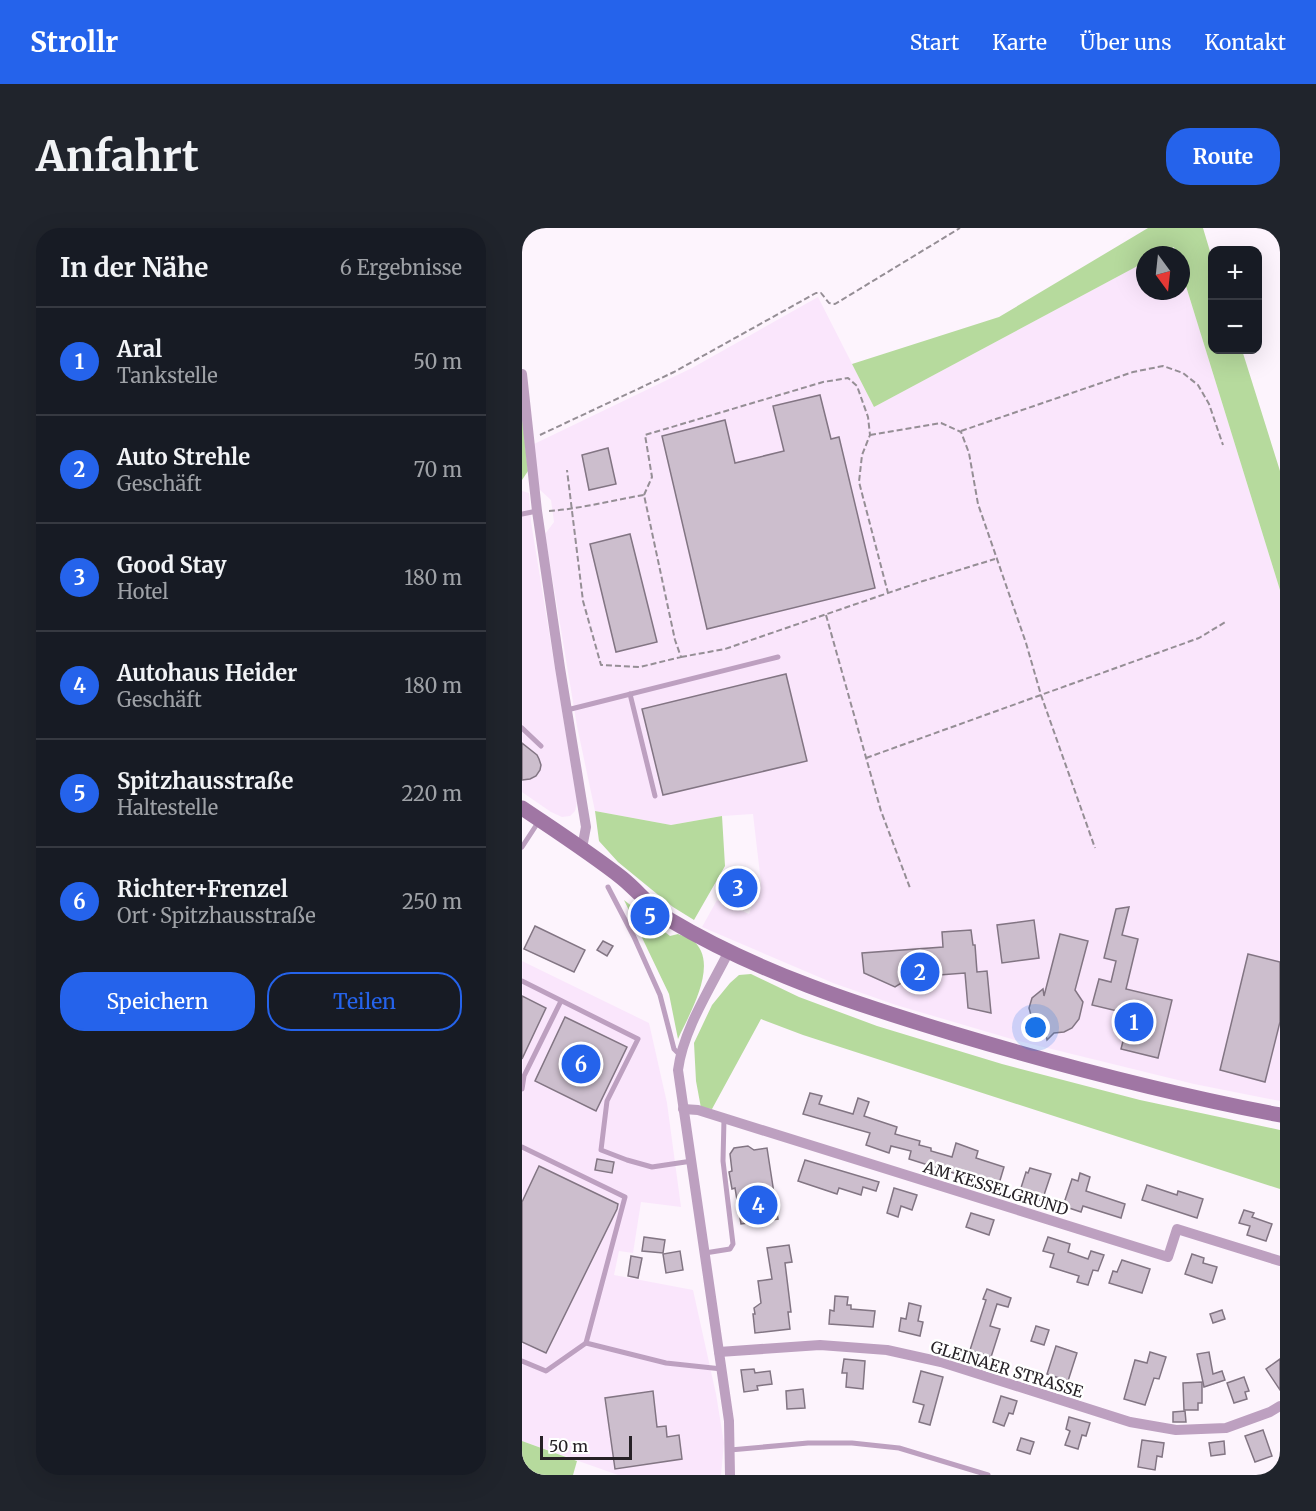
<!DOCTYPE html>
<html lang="de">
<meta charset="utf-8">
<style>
body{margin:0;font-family:Merriweather,serif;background:#20242c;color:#f1f3f6}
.controls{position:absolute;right:18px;top:18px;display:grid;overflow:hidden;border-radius:12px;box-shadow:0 6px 24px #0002}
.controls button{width:54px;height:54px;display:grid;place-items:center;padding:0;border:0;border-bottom:2px solid #363941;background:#171b24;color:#f1f3f6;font:30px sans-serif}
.compass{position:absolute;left:614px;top:18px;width:54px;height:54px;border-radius:50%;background:#171b24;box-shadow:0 6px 24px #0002;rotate:165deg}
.scale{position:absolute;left:18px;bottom:15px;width:92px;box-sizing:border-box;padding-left:6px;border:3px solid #262126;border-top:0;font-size:16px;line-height:21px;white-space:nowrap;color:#262126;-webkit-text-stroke:4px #fff;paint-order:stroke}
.you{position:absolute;left:514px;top:800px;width:21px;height:21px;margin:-15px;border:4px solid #fff;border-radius:50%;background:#1a73e8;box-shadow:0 0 0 9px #1a73e833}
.badge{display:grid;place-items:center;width:39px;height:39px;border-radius:50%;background:#2563eb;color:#fff;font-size:20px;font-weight:700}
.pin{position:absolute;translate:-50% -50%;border:3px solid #fff;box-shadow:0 2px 6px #0006}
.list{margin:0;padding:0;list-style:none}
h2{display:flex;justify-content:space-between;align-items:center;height:78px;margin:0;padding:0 24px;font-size:26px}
h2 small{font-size:20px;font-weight:400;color:#9ea1a6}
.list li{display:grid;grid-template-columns:39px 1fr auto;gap:18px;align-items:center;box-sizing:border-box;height:108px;padding:0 24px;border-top:2px solid #363941}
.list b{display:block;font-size:22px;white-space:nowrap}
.list p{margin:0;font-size:20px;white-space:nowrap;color:#9ea1a6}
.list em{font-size:20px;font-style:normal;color:#9ea1a6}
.actions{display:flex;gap:12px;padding:18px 24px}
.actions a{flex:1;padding:14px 0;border:2px solid #2563eb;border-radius:24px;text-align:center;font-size:21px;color:#2563eb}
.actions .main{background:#2563eb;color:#fff}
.map{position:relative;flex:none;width:758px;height:1247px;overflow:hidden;border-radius:24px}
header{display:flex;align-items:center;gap:36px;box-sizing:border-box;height:84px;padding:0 30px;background:#2563eb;color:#fff}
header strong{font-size:28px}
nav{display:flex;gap:33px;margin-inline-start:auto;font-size:21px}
.intro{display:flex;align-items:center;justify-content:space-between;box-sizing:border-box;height:144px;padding:0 36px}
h1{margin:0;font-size:42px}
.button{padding:15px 27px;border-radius:24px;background:#2563eb;color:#fff;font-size:21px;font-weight:700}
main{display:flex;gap:36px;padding:0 36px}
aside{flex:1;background:#171b24;border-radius:24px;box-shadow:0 6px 24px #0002}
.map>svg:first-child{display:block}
.built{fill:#fae6fc}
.green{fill:#b6da9d}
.building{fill:#ccbecd;stroke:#827583;stroke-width:1.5}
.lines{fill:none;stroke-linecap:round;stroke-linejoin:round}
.path{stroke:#958e95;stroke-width:2;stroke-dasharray:6 3;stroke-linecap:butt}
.lane{stroke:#bda0c0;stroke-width:5}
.street{stroke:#bda0c0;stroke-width:10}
.secondary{stroke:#a076a4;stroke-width:15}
.labels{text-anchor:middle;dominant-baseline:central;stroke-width:5;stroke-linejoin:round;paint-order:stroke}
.street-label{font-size:16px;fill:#262126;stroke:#fff}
</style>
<header>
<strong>Strollr</strong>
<nav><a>Start</a><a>Karte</a><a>Über uns</a><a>Kontakt</a></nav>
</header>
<div class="intro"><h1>Anfahrt</h1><a class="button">Route</a></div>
<main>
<aside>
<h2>In der Nähe<small>6 Ergebnisse</small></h2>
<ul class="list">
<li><span class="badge">1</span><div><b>Aral</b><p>Tankstelle</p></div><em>50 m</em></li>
<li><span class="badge">2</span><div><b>Auto Strehle</b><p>Geschäft</p></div><em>70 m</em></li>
<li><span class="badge">3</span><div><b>Good Stay</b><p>Hotel</p></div><em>180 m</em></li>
<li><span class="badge">4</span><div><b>Autohaus Heider</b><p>Geschäft</p></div><em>180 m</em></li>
<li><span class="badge">5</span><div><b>Spitzhausstraße</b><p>Haltestelle</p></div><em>220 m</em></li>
<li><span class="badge">6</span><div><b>Richter+Frenzel</b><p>Ort · Spitzhausstraße</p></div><em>250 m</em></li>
</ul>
<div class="actions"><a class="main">Speichern</a><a>Teilen</a></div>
</aside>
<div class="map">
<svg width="758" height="1247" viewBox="0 0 758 1247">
<rect width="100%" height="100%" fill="#fdf4fd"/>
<!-- built -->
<g class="built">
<path d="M623 34V63H659V42L758 362V873L672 856 493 812 374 777 311 755 180 699 195 672 227 686 239 655 231 586 200 588 149 597 73 583 55 498 23 306 32 294 29 272 17 261 12 216 170 140 296 69 352 179Z"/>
<path d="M0 263 7 265 9 294 55 574 53 583 48 588 40 589 29 584 0 564Z"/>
<path d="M0 733 127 795 145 875 159 979 119 974 111 1025 97 1023 92 1047 171 1062 194 1166 202 1215 199 1247H96L0 1213Z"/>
</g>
<!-- green -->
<g class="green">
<path d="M626 0H681L690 30V122H720L758 243V362L659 42V27H654L652 19 637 27H623V34L352 179 330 136 477 89Z"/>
<path d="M0 186 6 243 0 252Z"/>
<path d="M73 583 149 597 200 588 203 638 172 692 151 679 96 634 77 613Z"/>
<path d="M102 672 148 708 156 706C160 708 166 709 169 711 200 733 167 786 156 811L147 766Z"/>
<path d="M229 746 277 769 355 798 480 836 618 872 758 902V961L281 807 239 791 190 881 179 880 174 853 172 815 190 777 208 755 217 747Z"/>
<path d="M0 1213 55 1233 51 1247H0Z"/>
</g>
<!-- building -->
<g class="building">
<path d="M298 167 309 211 317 209 353 360 185 401 140 208 203 192 213 235 262 223 251 178Z"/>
<path d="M86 220 94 256 67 262 60 227Z"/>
<path d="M108 306 135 414 94 424 68 316Z"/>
<path d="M264 446 285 533 141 567 120 481Z"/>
<path d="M0 515 15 527 17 531 19 537 18 542 14 548 8 551 0 552Z"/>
<path d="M210 645 232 656 222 675 200 664Z"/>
<path d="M607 679 600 707 616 711 604 761 650 772 636 830 599 821 608 786 570 777 577 751 589 754 594 733 582 730 594 681Z"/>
<path d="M512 692 517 730 480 735 475 697Z"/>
<path d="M13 698 63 722 52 744 2 721Z"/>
<path d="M449 702 451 717H453L455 744 465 743 469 785 446 780 443 745 404 748 392 756 384 752 373 759 342 745 340 725 421 719 420 704Z"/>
<path d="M538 706 566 713 553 762 561 774 557 791 550 800 542 804 532 805 525 812 523 803 516 799 510 791 507 780 510 770 521 761 522 768Z"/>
<path d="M81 713 91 718 85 728 75 722Z"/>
<path d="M726 726 758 734V794L743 854 698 842Z"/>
<path d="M0 768 24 780 0 831Z"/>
<path d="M43 789 105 819 74 883 13 853Z"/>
<path d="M288 865 300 868 297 876 331 886 336 870 347 874 342 888 375 899 373 906 398 913 397 917 409 920V923L430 929 434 915 456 923 454 930 482 939 476 959 387 931 389 923 369 918 367 925 344 917 348 905 281 886Z"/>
<path d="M226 918 232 922 245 920 256 991 219 996 213 960 210 961 207 944 210 943 208 926 212 920Z"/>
<path d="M75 931 92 934 90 945 73 942Z"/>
<path d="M283 932 357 954 354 963 341 959 339 967 317 960 315 966 276 953Z"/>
<path d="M17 938 96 976 95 981 24 1125 0 1114V974Z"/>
<path d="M508 940 529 946 520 973 497 966 504 944 506 945Z"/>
<path d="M558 945 568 949 564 963 603 976 599 990 561 978 559 984 541 978 550 951 556 953Z"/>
<path d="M625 957 655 967 656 963 681 971 675 990 620 972Z"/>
<path d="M372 960 395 967 390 982 379 978 376 989 365 985Z"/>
<path d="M722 982 732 985 730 989 750 996 744 1013 725 1007 728 998 717 995Z"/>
<path d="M449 985 472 992 467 1007 444 999Z"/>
<path d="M122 1009 143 1012 141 1025 120 1023Z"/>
<path d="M526 1009 548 1016 546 1024 566 1031 569 1023 582 1027 576 1043 571 1042 566 1057 555 1054 557 1048 528 1039 532 1026 521 1023Z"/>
<path d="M267 1017 270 1034 263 1035 269 1084H266L268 1101 233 1105 231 1086H233L232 1080 239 1075 236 1053 250 1051 245 1020Z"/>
<path d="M158 1023 161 1042 144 1045 141 1026Z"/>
<path d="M670 1026 682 1030 681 1035 695 1039 690 1055 663 1046Z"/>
<path d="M109 1028 120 1030 116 1050 106 1048Z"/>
<path d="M600 1032 628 1041 620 1065 587 1055 591 1043 595 1044Z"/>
<path d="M465 1061 489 1070 486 1079 475 1076 468 1098 478 1101 469 1129 448 1122 464 1072 461 1071Z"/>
<path d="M313 1068 326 1069 325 1077H329V1081L353 1083 351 1099 307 1096 308 1082 312 1083Z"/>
<path d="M387 1075 399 1078 396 1093 401 1094 398 1108 377 1103 379 1090 384 1091Z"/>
<path d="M700 1082 703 1091 691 1095 688 1086Z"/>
<path d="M514 1098 527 1102 522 1117 509 1113Z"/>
<path d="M534 1118 555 1125 546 1153 525 1146Z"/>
<path d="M628 1124 644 1129 637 1151 632 1150 623 1177 602 1171 613 1132 625 1135Z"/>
<path d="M687 1124 691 1146 700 1143 703 1152 682 1159 675 1126Z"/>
<path d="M322 1131 343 1133 341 1161 324 1159 325 1145H320Z"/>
<path d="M758 1131V1162L744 1141Z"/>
<path d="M232 1141 233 1145 248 1143 250 1156 235 1158 236 1162 222 1164 219 1142Z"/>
<path d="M399 1143 421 1149 408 1197 397 1194 402 1177 391 1174Z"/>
<path d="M722 1149 727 1163 723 1164 725 1171 712 1175 705 1155Z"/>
<path d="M680 1154V1175H676V1182H662L661 1155Z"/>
<path d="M281 1161 283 1180 265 1181 264 1163Z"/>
<path d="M131 1163 135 1199 144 1198 145 1209 157 1207 160 1231 93 1241 83 1170Z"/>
<path d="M479 1168 495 1173 491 1186 487 1185 482 1198 471 1194Z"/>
<path d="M663 1183 664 1194H651V1184Z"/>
<path d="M547 1189 568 1195 564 1208 560 1207 556 1221 543 1217 548 1203 544 1201Z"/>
<path d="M741 1202 750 1228 733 1234 723 1208Z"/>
<path d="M499 1210 512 1214 508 1226 495 1222Z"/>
<path d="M620 1212 642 1215 640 1229 635 1228 633 1242 616 1239Z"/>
<path d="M702 1213 703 1226 689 1228 687 1215Z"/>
</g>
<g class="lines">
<!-- path -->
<g class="path">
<path d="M439 203 611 144 641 138 661 145 676 157 687 176 701 217"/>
<path d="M18 207 152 144 294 65H299L307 75 313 76 318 73 438 0"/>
<path d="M348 207 419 195 439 204 447 225 456 276 504 415 519 467 573 620"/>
<path d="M122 267 130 249 123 207 301 154 326 150 335 158 346 189 348 207 340 227 337 254 366 365"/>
<path d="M27 283C58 281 91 272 122 267L153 412 159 429 118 439 79 437 61 373 45 242"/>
<path d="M304 387 359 583 388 660"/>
<path d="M159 429 203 421 401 353 473 331"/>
<path d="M344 530 677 410 705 393"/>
</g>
<!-- lane -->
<g class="lane">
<path d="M0 286 15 283"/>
<path d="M108 466 133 568"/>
<path d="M45 482 256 429"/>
<path d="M0 500 19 518"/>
<path d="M0 619 17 593"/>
<path d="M86 659 112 709 138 767 152 821 158 827"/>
<path d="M0 753 116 811 85 873 79 922 105 932 130 939 170 933"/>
<path d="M0 861 2 848 39 773"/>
<path d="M0 919 103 969 64 1115"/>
<path d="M183 1025 208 1021 211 1016 201 933 202 891"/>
<path d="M0 1133 24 1143 64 1115 144 1135 200 1141"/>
<path d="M208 1222 286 1215H330L377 1220 466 1247"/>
</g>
<!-- street -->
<g class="street">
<path d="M0 146 15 283 38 440 64 599 60 620"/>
<path d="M207 723C189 759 161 802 156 842L207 1193 208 1247"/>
<path d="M161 881 176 882 646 1029 655 1001 758 1033"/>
<path d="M197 1124 298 1117 365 1122 419 1134 608 1194 654 1202 704 1200 748 1184 758 1178"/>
</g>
<!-- secondary -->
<path class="secondary" d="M0 580C34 603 68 625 100 650 116 663 130 681 148 692 235 744 336 777 433 806 540 838 648 866 758 887"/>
</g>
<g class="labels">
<!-- street labels -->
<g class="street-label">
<text transform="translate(474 960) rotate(17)">AM KESSELGRUND</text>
<text transform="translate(485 1141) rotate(17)">GLEINAER STRASSE</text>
</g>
</g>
</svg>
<div class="controls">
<button>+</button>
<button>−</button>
</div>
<svg class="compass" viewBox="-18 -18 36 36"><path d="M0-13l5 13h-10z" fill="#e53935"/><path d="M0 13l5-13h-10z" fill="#9ea1a6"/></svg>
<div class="scale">50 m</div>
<div class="you"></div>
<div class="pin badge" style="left:612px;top:794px">1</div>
<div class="pin badge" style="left:398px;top:744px">2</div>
<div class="pin badge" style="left:216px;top:660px">3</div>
<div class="pin badge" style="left:236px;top:977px">4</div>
<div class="pin badge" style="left:128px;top:688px">5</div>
<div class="pin badge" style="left:59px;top:836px">6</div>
</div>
</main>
